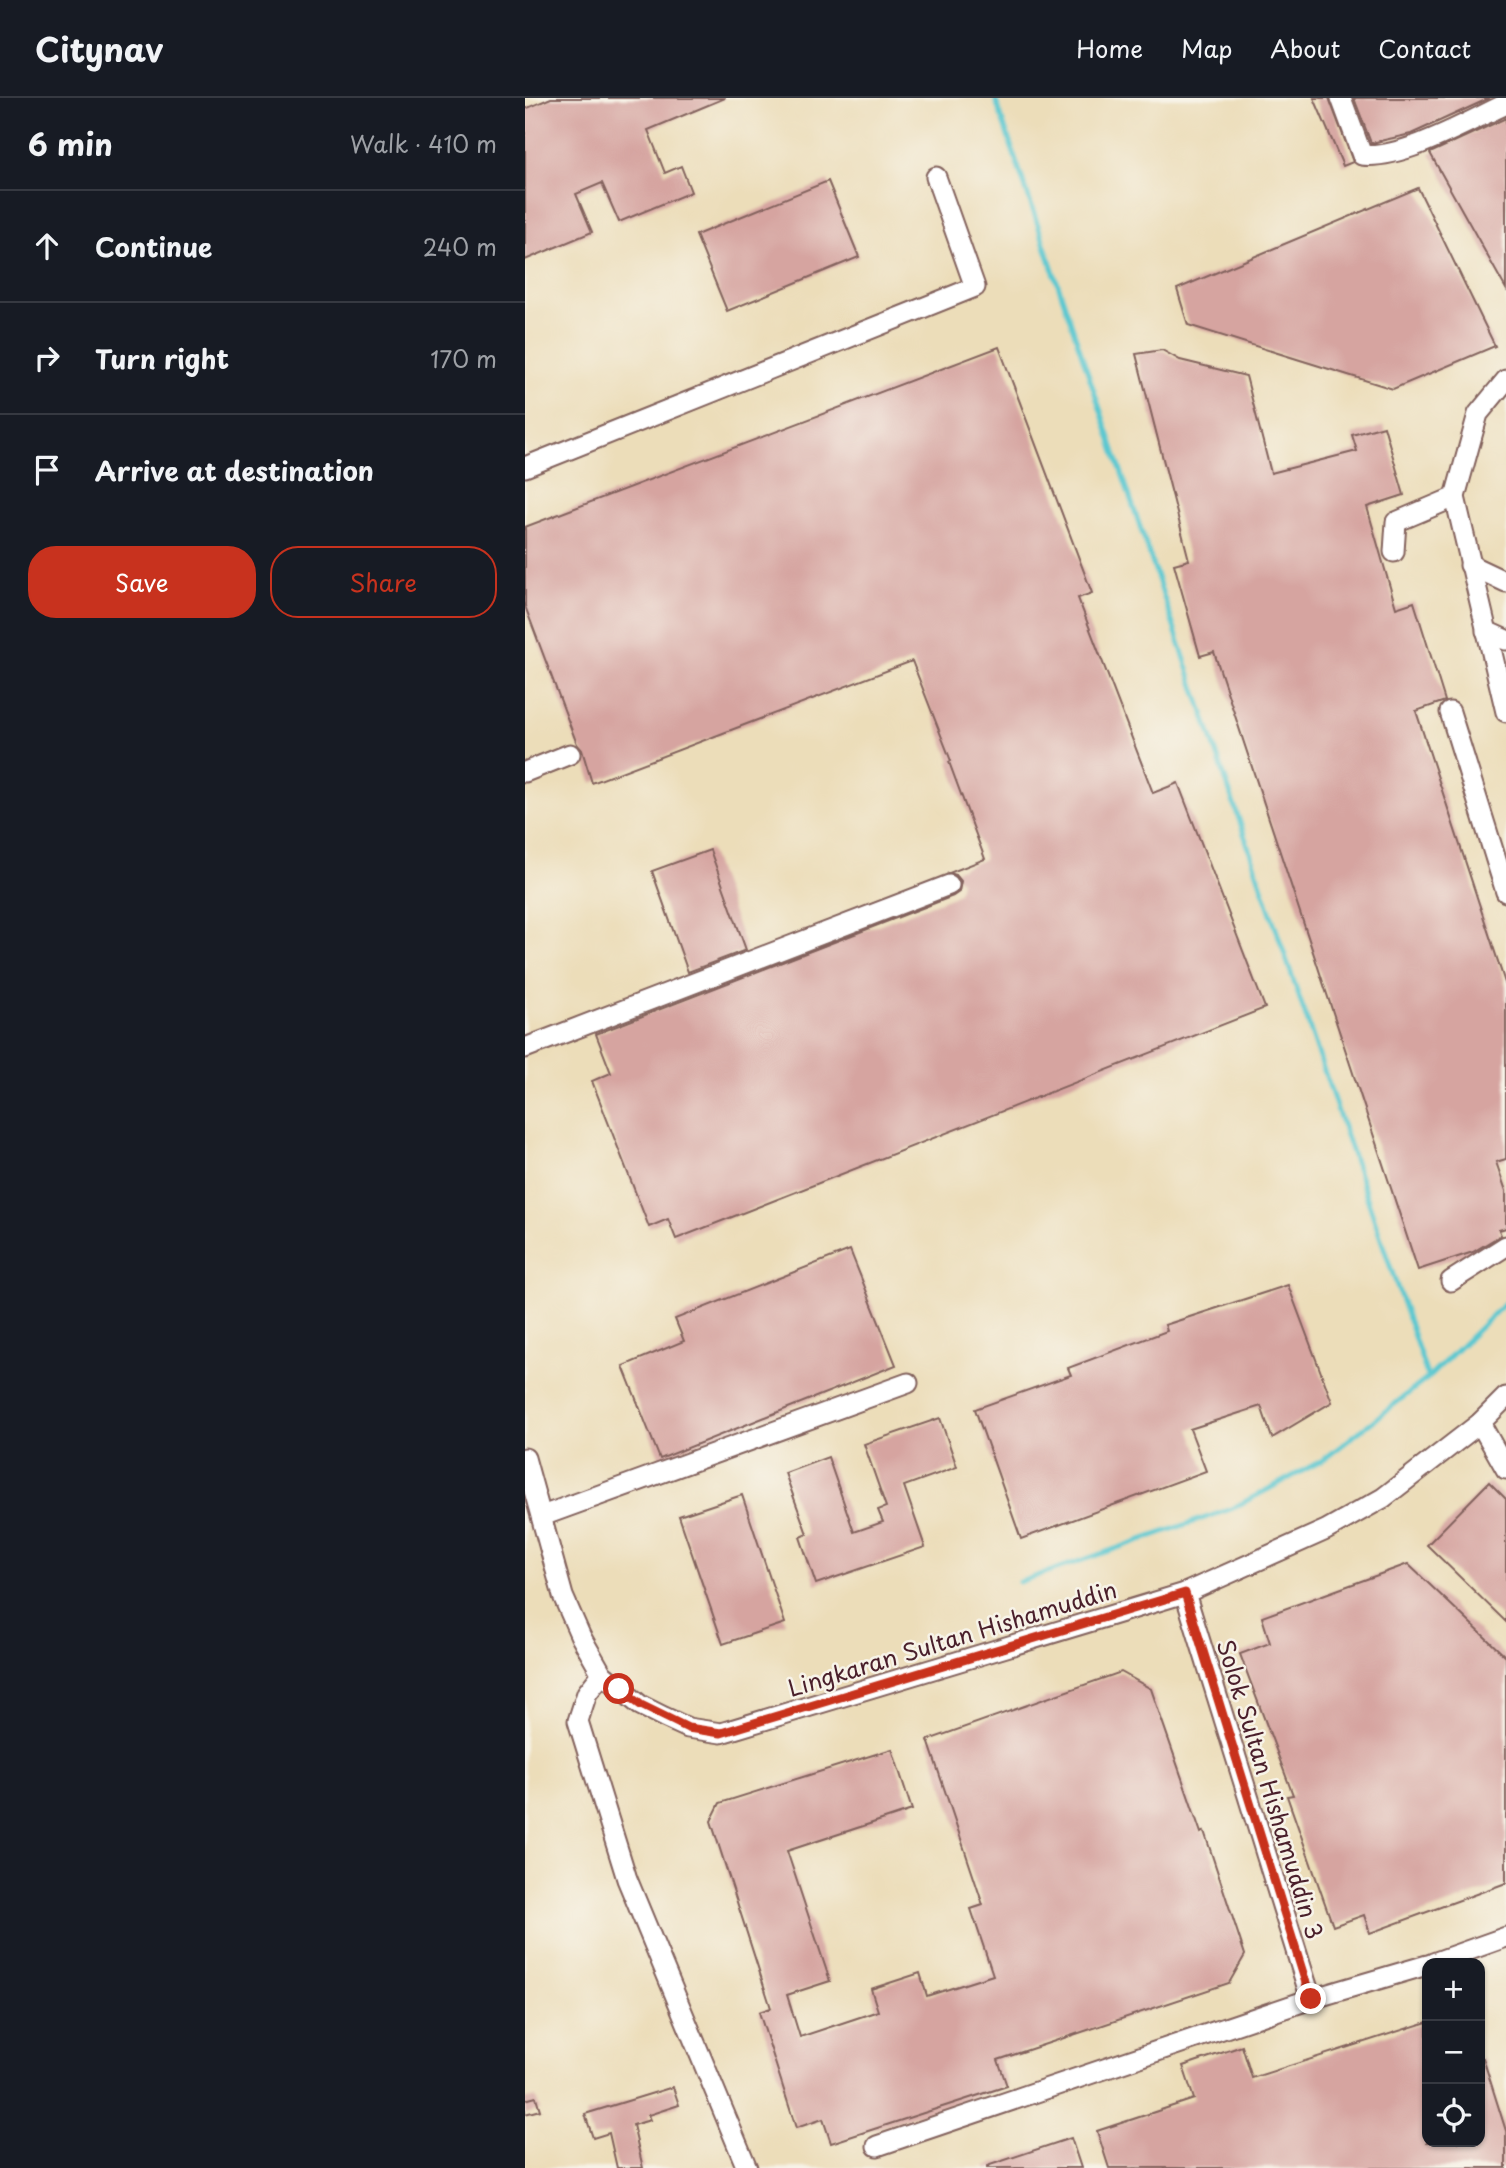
<!DOCTYPE html>
<meta charset="utf-8">
<style>
body{margin:0;font-family:"Playpen Sans",sans-serif;background:#20242c;color:#f1f3f6}
.controls{position:absolute;right:21px;bottom:21px;display:grid;overflow:hidden;border-radius:14px;box-shadow:0 2px 5px #0004}
.controls button{width:63px;height:63px;display:grid;place-items:center;padding:0;border:0;border-bottom:2px solid #363941;background:#171b24;color:#f1f3f6;font:35px sans-serif}
.stop{position:absolute;width:21px;height:21px;margin:-16px;border:5px solid #c8321e;border-radius:50%;background:#fff}
.stop.end{background:#c8321e;border-color:#fff;box-shadow:0 2px 7px #0008}
.list{margin:0;padding:0;list-style:none}
h2{display:flex;justify-content:space-between;align-items:center;height:91px;margin:0;padding:0 28px;font-size:30px}
h2 small{font-size:23px;font-weight:400;color:#9ea1a6}
.list li{display:grid;grid-template-columns:46px 1fr auto;gap:21px;align-items:center;box-sizing:border-box;height:112px;padding:0 28px;border-top:2px solid #363941}
.list b{display:block;font-size:26px;white-space:nowrap}
.list em{font-size:23px;font-style:normal;color:#9ea1a6}
.actions{display:flex;gap:14px;padding:21px 28px}
.actions a{flex:1;padding:16px 0;border:2px solid #c8321e;border-radius:28px;text-align:center;font-size:24px;color:#c8321e}
.actions .main{background:#c8321e;color:#fff}
.icon{flex:none;width:38px;height:38px;fill:none;stroke:currentColor;stroke-width:2;stroke-linecap:round;stroke-linejoin:round}
.map{position:relative;flex:none;width:981px;height:2070px;overflow:hidden}
header{display:flex;align-items:center;gap:42px;box-sizing:border-box;height:98px;padding:0 35px;background:#171b24;border-bottom:2px solid #363941}
header strong{font-size:33px}
nav{display:flex;gap:38px;margin-inline-start:auto;font-size:24px}
main{display:flex}
aside{flex:1;background:#171b24}
.map>svg:first-child{display:block}
.lines{fill:none;stroke-linecap:round;stroke-linejoin:round}
.stream{stroke:#5bc8d0;stroke-width:5}
.building{fill:#d6a4a0}
.minor-casing{stroke:#83625d;stroke-width:23}
.minor{stroke:#fff;stroke-width:19}
.route{stroke:#c8321e;stroke-width:9}
.labels{text-anchor:middle;dominant-baseline:central;stroke-width:5;stroke-linejoin:round;paint-order:stroke}
.street-label{font-size:23px;fill:#4a1f2b;stroke:#f7f3e8}
</style>
<header>
<strong>Citynav</strong>
<nav><a>Home</a><a>Map</a><a>About</a><a>Contact</a></nav>
</header>
<main>
<aside>
<h2>6 min<small>Walk · 410 m</small></h2>
<ul class="list">
<li><svg class="icon" aria-label="ahead" viewBox="0 0 24 24"><path d="M12 20V5M6 11l6-6 6 6"/></svg><div><b>Continue</b></div><em>240 m</em></li>
<li><svg class="icon" aria-label="right" viewBox="0 0 24 24"><path d="M7 20v-9h11M14 6l5 5-5 5"/></svg><div><b>Turn right</b></div><em>170 m</em></li>
<li><svg class="icon" aria-label="arrive" viewBox="0 0 24 24"><path d="M6 21V4h12l-3 4 3 4H6"/></svg><div><b>Arrive at destination</b></div></li>
</ul>
<div class="actions"><a class="main">Save</a><a>Share</a></div>
</aside>
<div class="map">
<svg width="981" height="2070" viewBox="0 0 981 2070">
<rect width="100%" height="100%" fill="#f7f3e8"/>
<filter id="ink" filterUnits="userSpaceOnUse"><feTurbulence type="fractalNoise" baseFrequency=".0143" numOctaves="2"/><feDisplacementMap in="SourceGraphic" scale="14" xChannelSelector="R" yChannelSelector="G"/><feConvolveMatrix kernelMatrix="1 2 1 2 8 2 1 2 1" color-interpolation-filters="sRGB"/></filter>
<filter id="wash" filterUnits="userSpaceOnUse"><feTurbulence type="fractalNoise" baseFrequency=".00686" numOctaves="4" result="noise"/><feDisplacementMap in="SourceGraphic" scale="28" xChannelSelector="R" yChannelSelector="G"/><feGaussianBlur stdDeviation="1.57" result="paint"/><feColorMatrix in="noise" values="0 0 0 0 0 0 0 0 0 0 0 0 0 0 0 0 0 1.4 0 .05"/><feComposite in="paint" operator="in"/></filter>
<g filter="url(#wash)">
<rect width="100%" height="100%" fill="#ecddb9"/>
<g class="lines">
<!-- stream -->
<g class="stream">
<path d="M470 0 903 1280"/>
<path d="M494 1484 706 1411 798 1362 903 1280 981 1204"/>
</g>
</g>
<g id="blocks">
<!-- building -->
<g class="building">
<path d="M26 0H200L123 32 140 75 156 68 166 94 94 124 77 85 51 96 67 134 0 162V11Z"/>
<path d="M789 0H804L828 64 818 68Z"/>
<path d="M829 0H965L886 36 846 45Z"/>
<path d="M981 20V191L905 55Z"/>
<path d="M303 83 334 159 202 213 171 137Z"/>
<path d="M893 90 970 248 868 291 663 227 652 191Z"/>
<path d="M474 249 567 495 553 500 628 695 653 685 740 910 151 1141 143 1121 124 1129 67 983 86 975 71 936 428 798 434 794 436 783 431 777 424 775 460 761 424 664 426 663 387 563 67 685 57 652 52 646 0 508V429Z"/>
<path d="M637 252 655 262 721 278 746 375 832 353 827 337 859 328 879 397 842 409 871 510 889 504 920 603 891 613 981 888V1061L971 1064 981 1093V1130L974 1132 976 1137 948 1154 893 1172 689 554 675 558 649 466 664 462 611 256Z"/>
<path d="M185 752 221 852 163 874 127 773Z"/>
<path d="M325 1152 371 1267 135 1361 98 1268 159 1243 150 1221Z"/>
<path d="M763 1187 807 1304 747 1340 736 1308 665 1331 681 1373 496 1441 450 1311 546 1277 543 1270 642 1233 640 1227Z"/>
<path d="M415 1320 432 1369 379 1388 400 1449 291 1486 275 1439 282 1436 260 1375 303 1359 329 1434 358 1424 353 1412 361 1409 339 1346Z"/>
<path d="M964 1384 981 1401V1524L902 1447Z"/>
<path d="M217 1397 260 1525 198 1546 154 1418Z"/>
<path d="M883 1466 981 1559V1785L845 1835 839 1817 808 1828 762 1698 768 1697 715 1556 745 1545 737 1519Z"/>
<path d="M596 1574 626 1591 676 1735 679 1733 720 1857 704 1885 473 1962 482 1988 306 2045 298 2021 271 2030 234 1914 246 1910 186 1723 195 1705 367 1651 387 1712 262 1753 305 1883 262 1897 275 1939 353 1913 346 1891 395 1875 402 1898 468 1877 446 1811 458 1807 403 1642Z"/>
<path d="M902 1924V2044H955V1960H958L981 2033V2070H584L572 2033 669 2001 658 1968 717 1948 727 1980Z"/>
<path d="M148 1989 154 2007 123 2017 125 2022 108 2027 118 2070H92L84 2035 68 2040 60 2016Z"/>
<path d="M11 1999 15 2012 0 2016V2002Z"/>
<path d="M546 2040 556 2070H462V2068Z"/>
</g>
</g>
</g>
<g filter="url(#ink)">
<use href="#blocks" fill-opacity="0" stroke="#83625d" stroke-width="2"/>
<g class="lines">
<!-- minor casing -->
<g class="minor-casing">
<g id="minor">
<path d="M816 0 837 57C877 62 944 23 981 6"/>
<path d="M981 282 953 316 930 399 981 614"/>
<path d="M0 369 450 189 411 79"/>
<path d="M869 454 871 424 930 399"/>
<path d="M945 467 981 484"/>
<path d="M961 533 981 542"/>
<path d="M925 614 981 794"/>
<path d="M0 674 45 656"/>
<path d="M0 950 424 787"/>
<path d="M926 1183 981 1148"/>
<path d="M955 1325 981 1371"/>
<path d="M0 1360 38 1498 56 1539 77 1576 115 1607 139 1619 163 1630 196 1635 660 1495 801 1432 858 1400 955 1325 981 1299"/>
<path d="M17 1418 383 1285"/>
<path d="M660 1495 786 1901"/>
<path d="M77 1576 62 1595 53 1623 102 1781 222 2070"/>
<path d="M908 1865 981 1839"/>
<path d="M352 2048 786 1901 902 1867"/>
</g>
</g>
<!-- minor -->
<use href="#minor" class="minor"/>
</g>
</g>
<g class="lines" filter="url(#ink)">
<!-- route -->
<path class="route" d="M94 1591 116 1607 163 1630 196 1635 660 1495 786 1901"/>
</g>
<g class="labels">
<!-- street labels -->
<g class="street-label">
<text transform="translate(427 1540) rotate(-17)">Lingkaran Sultan Hishamuddin</text>
<text transform="translate(746 1691) rotate(73)">Solok Sultan Hishamuddin 3</text>
</g>
</g>
</svg>
<div class="controls">
<button>+</button>
<button>−</button>
<button><svg class="icon" aria-label="locate" viewBox="0 0 24 24"><circle cx="12" cy="12" r="6"/><path d="M12 2v4M12 18v4M2 12h4M18 12h4"/></svg></button>
</div>
<div class="stop" style="left:94px;top:1591px"></div>
<div class="stop end" style="left:786px;top:1901px"></div>
</div>
</main>
